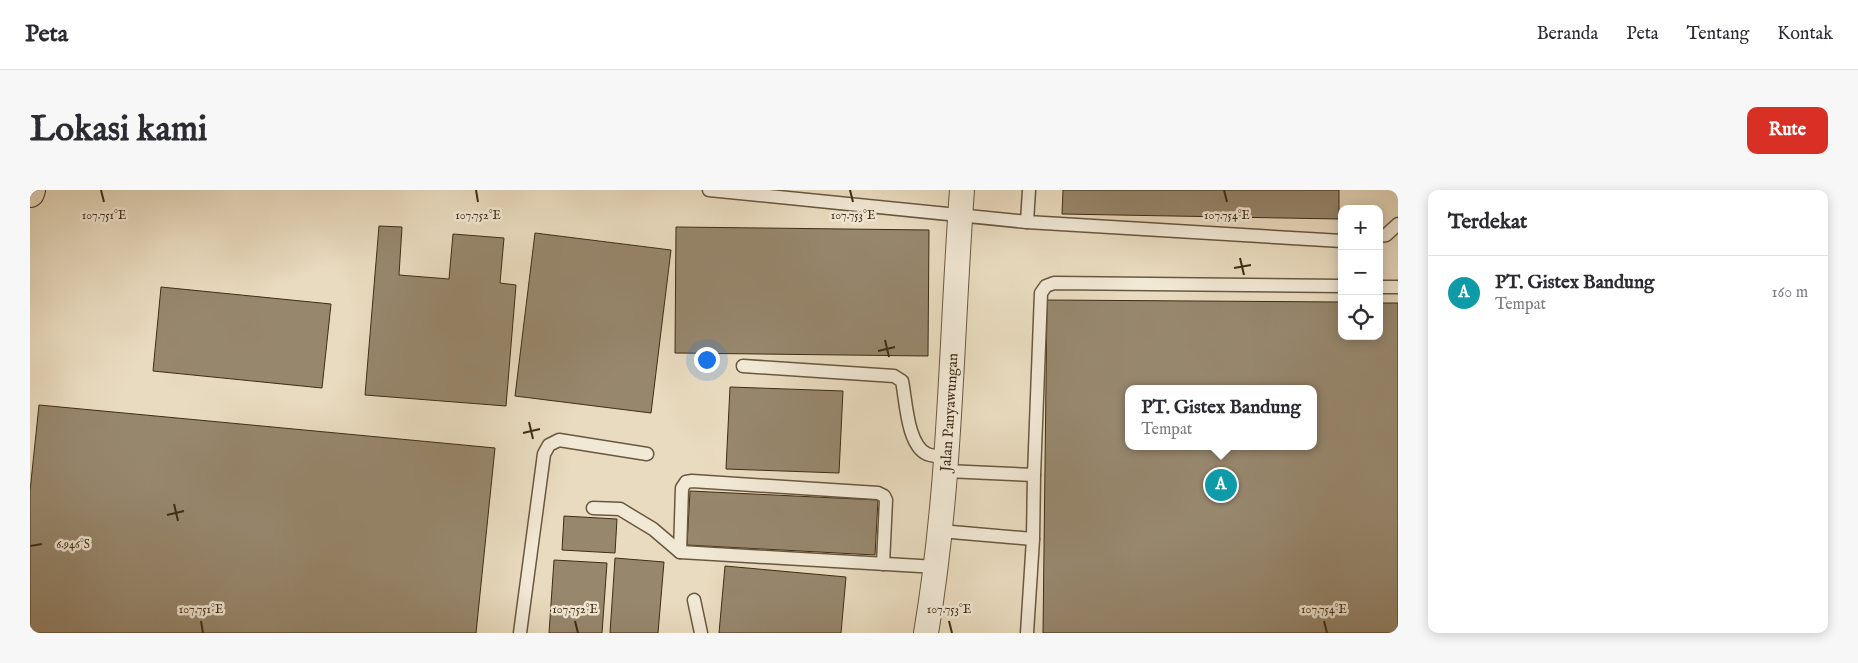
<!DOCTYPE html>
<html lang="id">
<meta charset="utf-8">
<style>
body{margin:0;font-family:"IM FELL English",serif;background:#f7f7f7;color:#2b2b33}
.controls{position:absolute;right:15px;top:15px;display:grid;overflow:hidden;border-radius:10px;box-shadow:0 2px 12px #0003}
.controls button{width:45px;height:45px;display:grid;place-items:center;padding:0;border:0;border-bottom:1px solid #e1e1e2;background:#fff;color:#2b2b33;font:25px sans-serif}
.you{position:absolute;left:676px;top:169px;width:18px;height:18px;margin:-12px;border:4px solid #fff;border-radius:50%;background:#1a73e8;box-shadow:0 0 0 8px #1a73e833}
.badge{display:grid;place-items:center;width:32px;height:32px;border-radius:50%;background:#d93025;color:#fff;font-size:16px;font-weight:700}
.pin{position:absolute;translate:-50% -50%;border:2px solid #fff;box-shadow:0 1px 5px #0006}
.popup{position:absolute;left:1095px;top:195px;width:192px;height:65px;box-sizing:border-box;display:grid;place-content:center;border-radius:10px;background:#fff;filter:drop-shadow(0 1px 4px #0005);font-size:16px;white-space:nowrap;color:#7c7c81}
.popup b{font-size:19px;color:#2b2b33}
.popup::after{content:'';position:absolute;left:50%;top:100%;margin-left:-10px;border:10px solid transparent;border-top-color:#fff}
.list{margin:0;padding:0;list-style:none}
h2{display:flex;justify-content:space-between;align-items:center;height:65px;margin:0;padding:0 20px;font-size:21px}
h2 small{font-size:16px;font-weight:400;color:#7c7c81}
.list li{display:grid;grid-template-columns:32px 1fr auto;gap:15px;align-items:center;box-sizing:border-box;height:75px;padding:0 20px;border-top:1px solid #e1e1e2}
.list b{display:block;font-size:19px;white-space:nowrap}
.list p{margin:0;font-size:16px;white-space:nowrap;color:#7c7c81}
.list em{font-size:16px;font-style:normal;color:#7c7c81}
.icon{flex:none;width:28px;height:28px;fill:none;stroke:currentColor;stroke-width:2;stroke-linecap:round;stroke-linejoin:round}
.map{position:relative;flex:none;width:1368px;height:443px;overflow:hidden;border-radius:10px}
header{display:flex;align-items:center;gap:30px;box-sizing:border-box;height:70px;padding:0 25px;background:#fff;border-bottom:1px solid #e1e1e2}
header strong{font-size:24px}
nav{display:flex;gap:28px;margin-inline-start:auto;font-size:18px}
.intro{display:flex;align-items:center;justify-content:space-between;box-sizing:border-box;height:120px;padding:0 30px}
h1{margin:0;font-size:35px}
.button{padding:12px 22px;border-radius:10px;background:#d93025;color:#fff;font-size:18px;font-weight:700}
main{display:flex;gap:30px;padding:0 30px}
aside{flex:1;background:#fff;border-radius:10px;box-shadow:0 2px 12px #0003}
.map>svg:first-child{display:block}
.building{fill:#97876d;stroke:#3e2d15;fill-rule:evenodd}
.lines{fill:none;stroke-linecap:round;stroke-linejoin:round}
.lane-casing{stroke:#695840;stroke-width:15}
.street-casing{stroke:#695840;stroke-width:26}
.highway-casing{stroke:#3e2d15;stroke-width:30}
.lane{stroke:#f1e8d5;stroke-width:12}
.street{stroke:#f1e8d5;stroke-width:24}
.highway{stroke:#e9dbbf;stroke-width:28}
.ticks{fill:none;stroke:#3e2d15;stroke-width:2}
.labels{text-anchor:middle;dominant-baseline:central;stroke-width:5;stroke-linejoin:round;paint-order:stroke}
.street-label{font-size:15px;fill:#3e2d15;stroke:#f1e8d5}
.ticks-label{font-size:12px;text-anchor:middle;fill:#3e2d15;stroke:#f1e8d5;stroke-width:5;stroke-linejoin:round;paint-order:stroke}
</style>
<header>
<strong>Peta</strong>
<nav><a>Beranda</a><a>Peta</a><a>Tentang</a><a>Kontak</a></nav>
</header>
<div class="intro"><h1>Lokasi kami</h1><a class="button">Rute</a></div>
<main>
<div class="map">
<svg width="1368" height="443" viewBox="0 0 1368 443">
<rect width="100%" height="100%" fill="#e9dbbf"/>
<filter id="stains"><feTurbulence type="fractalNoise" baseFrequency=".004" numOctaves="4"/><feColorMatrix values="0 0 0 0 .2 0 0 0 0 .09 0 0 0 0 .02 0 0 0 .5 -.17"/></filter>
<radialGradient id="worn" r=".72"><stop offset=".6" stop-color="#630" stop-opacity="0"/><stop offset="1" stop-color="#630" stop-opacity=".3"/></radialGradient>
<!-- building -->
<g class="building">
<path d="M1033 0H1309V29L1032 24Z"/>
<path d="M349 36 372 37 369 85 419 89 423 44 474 48 470 93 486 95 476 216 335 205Z"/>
<path d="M646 37 899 40 898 166 645 163Z"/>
<path d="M505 43 641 60 621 223 485 206Z"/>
<path d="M131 97 301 114 292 198 123 181Z"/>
<path d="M1017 110 1312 112V146H1349V113H1368V443H1013ZM1098 199H1284V256H1098Z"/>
<path d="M700 197 813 201 809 283 696 279Z"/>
<path d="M9 215 465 258 446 443H0V301Z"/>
<path d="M660 301 848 310 845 365 657 355Z"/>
<path d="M534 326 587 329 585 363 532 360Z"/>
<path d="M585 368 634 372 628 443H580Z"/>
<path d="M524 370 577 373 572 443H519Z"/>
<path d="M695 376 816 387 811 443H689Z"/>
</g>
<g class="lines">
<!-- lane casing -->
<g class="lane-casing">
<g id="lane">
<path d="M679 0 997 32"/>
<path d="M999 0 997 32 1312 51"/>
<path d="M1349 46 1356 45 1368 34"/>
<path d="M1349 97H1368"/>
<path d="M713 176 864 186 872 191C876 210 877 255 897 264 903 266 911 267 917 268"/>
<path d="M916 281 1004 285 1011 103 1016 96 1024 93 1312 96"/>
<path d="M563 318 590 319 623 339 650 362 907 377"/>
<path d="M910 341 1003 349"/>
<path d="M650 362 652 298 656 292 662 291 848 303 854 306 856 310 853 374"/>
<path d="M664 410 671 443"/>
<path d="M490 443 514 264 519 255 529 250 617 264"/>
<path d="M997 443 1003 349 1004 285"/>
</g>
</g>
<!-- street casing -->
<g class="street-casing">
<g id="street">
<path id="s1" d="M896 443C921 296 921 148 932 0"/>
</g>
</g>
<!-- highway casing -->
<g class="highway-casing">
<path id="highway" d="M0 3 1 0"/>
</g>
<!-- lane -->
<use href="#lane" class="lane"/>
<!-- street -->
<use href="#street" class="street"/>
<!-- highway -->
<use href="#highway" class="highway"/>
</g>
<!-- ticks -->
<path class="ticks" d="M71 0 74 12M446 0 448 12M820 0 823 12M1194 0 1197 12M1210 68 1214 85M1204 78 1221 75M855 150 859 167M848 161 865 157M499 232 503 249M493 243 510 239M144 314 148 331M137 325 154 321M0 356 12 354M171 431 173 443M545 431 548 443M919 431 922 443M1294 431 1297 443"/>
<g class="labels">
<!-- street labels -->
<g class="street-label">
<text stroke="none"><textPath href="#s1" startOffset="222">Jalan Panyawungan</textPath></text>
</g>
</g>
<g class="ticks-label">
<text x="74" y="29">107.751°E</text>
<text x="448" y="29">107.752°E</text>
<text x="823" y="29">107.753°E</text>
<text x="1197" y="29">107.754°E</text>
<text x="43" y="358">6.946°S</text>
<text x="171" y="423">107.751°E</text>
<text x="545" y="423">107.752°E</text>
<text x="919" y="423">107.753°E</text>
<text x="1294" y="423">107.754°E</text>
</g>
<rect width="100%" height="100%" filter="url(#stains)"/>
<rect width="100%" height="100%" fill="url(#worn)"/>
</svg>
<div class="controls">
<button>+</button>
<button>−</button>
<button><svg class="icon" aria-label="locate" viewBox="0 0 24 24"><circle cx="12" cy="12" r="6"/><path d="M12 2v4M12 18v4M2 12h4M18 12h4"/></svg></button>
</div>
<div class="you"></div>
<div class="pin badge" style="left:1191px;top:295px;background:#0f9aa8">A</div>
<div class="popup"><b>PT. Gistex Bandung</b>Tempat</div>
</div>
<aside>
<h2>Terdekat<small></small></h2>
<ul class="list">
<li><span class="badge" style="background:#0f9aa8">A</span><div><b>PT. Gistex Bandung</b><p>Tempat</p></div><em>160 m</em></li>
</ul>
</aside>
</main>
